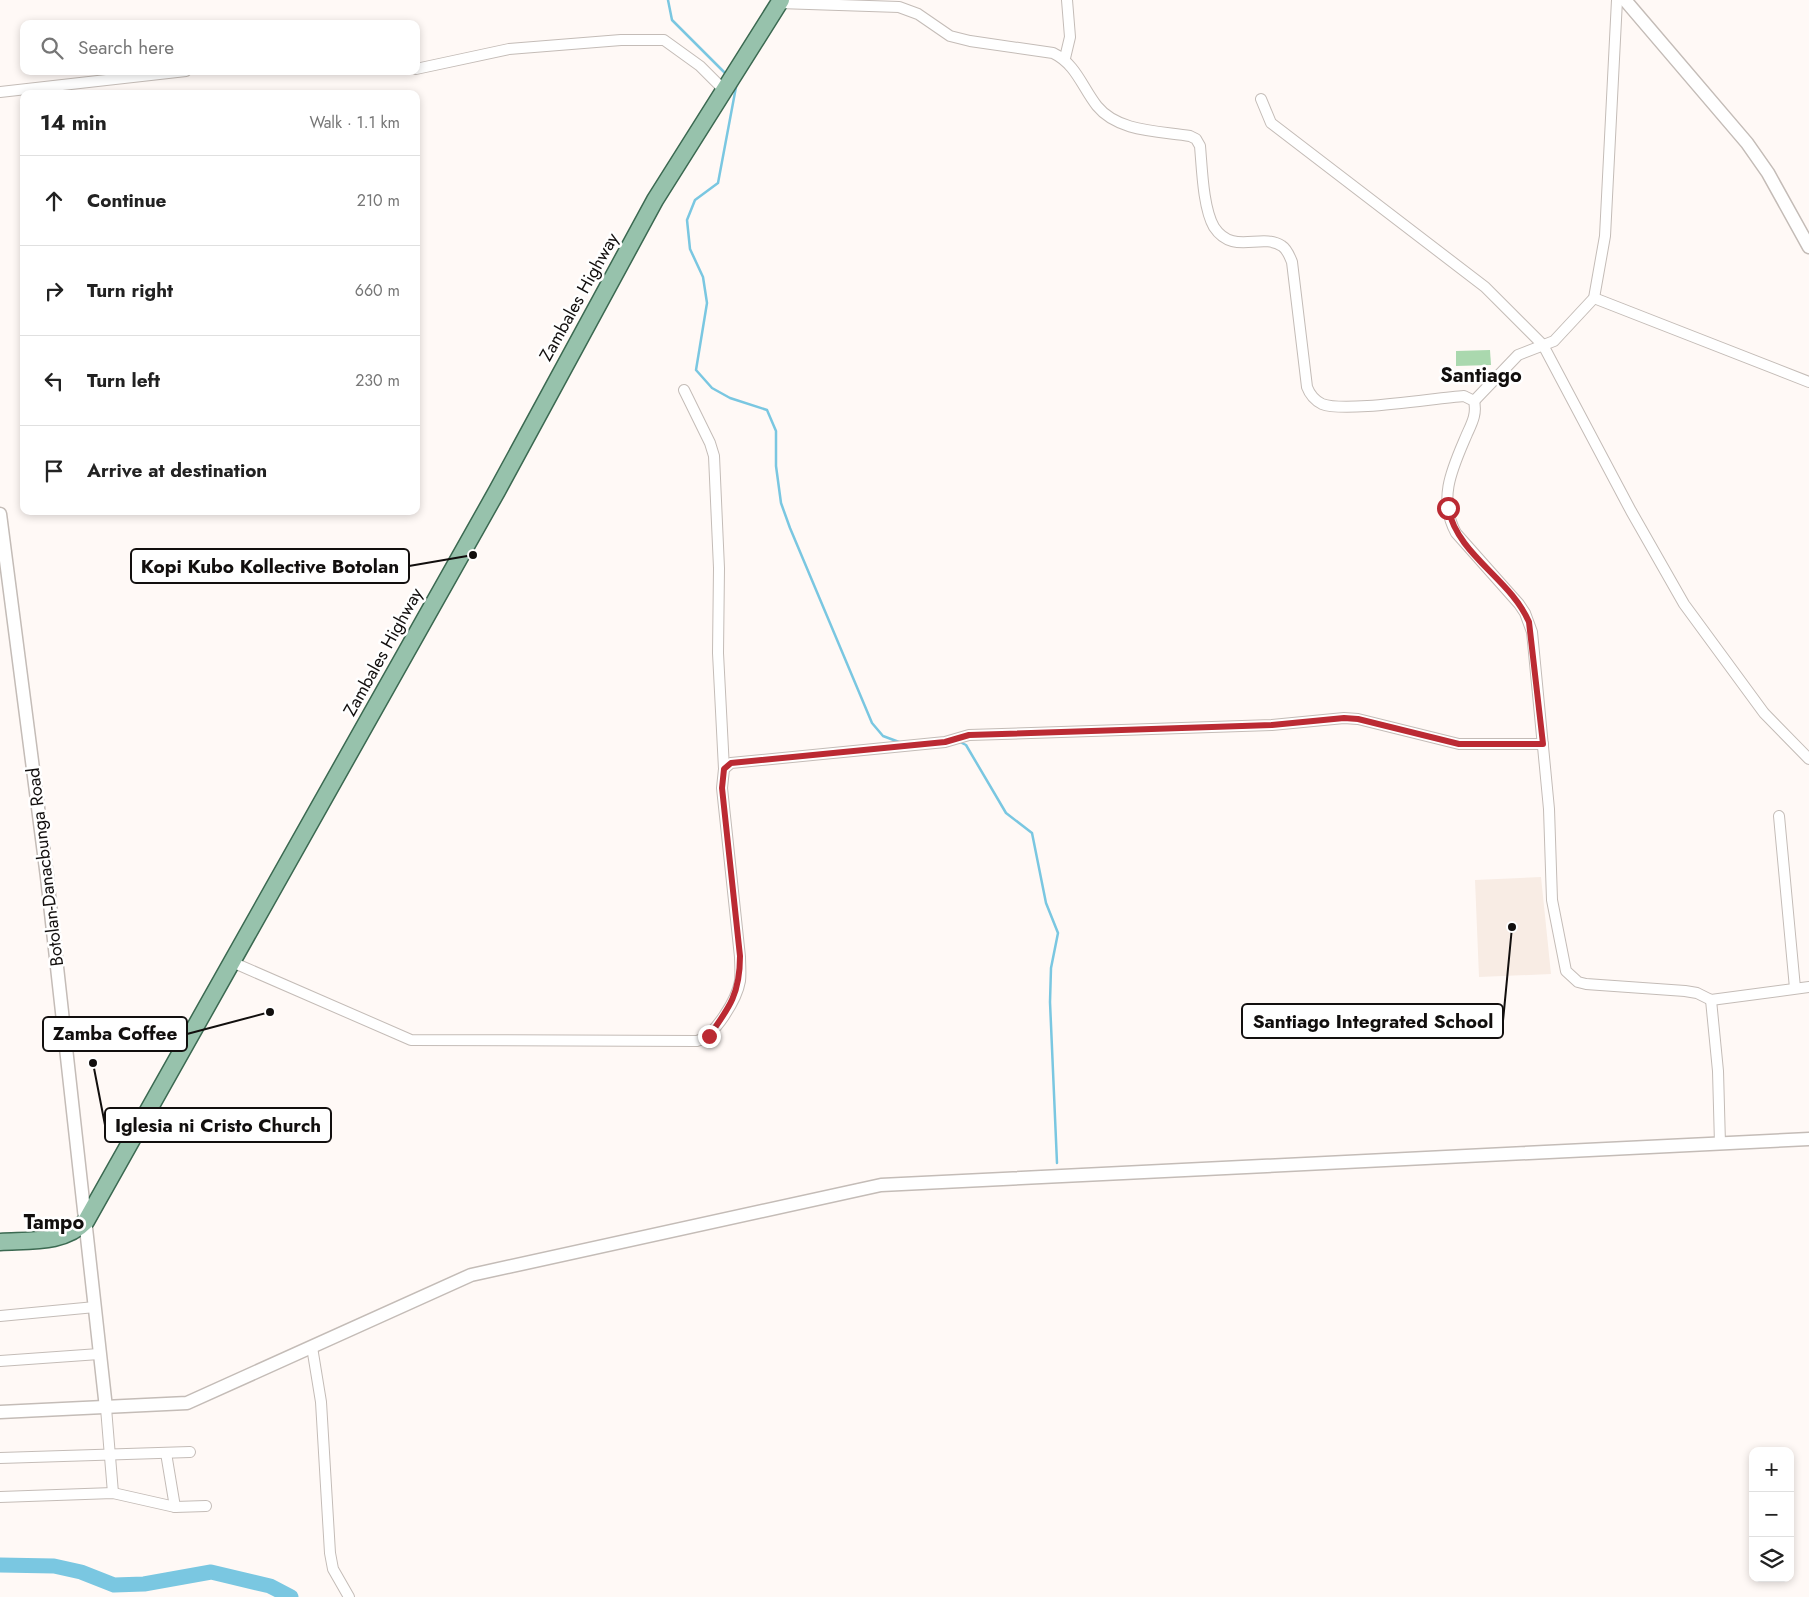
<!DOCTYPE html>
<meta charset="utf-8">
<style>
body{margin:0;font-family:Jost,sans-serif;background:#f2f2f2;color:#222}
.controls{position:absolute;right:15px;bottom:15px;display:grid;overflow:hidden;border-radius:10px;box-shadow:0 2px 8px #0003}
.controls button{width:45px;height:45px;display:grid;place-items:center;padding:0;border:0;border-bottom:1px solid #e0e0e0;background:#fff;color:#222;font:25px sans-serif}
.stop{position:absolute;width:15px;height:15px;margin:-11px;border:4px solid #bb2a33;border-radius:50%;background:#fff}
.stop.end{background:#bb2a33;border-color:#fff;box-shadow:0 1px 5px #0008}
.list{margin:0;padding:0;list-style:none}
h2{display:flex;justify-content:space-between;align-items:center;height:65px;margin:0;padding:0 20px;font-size:21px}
h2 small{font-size:16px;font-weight:400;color:#767676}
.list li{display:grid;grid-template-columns:32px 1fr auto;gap:15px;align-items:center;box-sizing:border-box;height:90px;padding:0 20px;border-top:1px solid #e0e0e0}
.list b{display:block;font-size:19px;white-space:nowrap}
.list em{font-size:16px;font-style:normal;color:#767676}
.icon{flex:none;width:28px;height:28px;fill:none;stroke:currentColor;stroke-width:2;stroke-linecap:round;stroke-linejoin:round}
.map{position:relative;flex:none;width:1809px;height:1597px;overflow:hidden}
.search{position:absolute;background:#fff;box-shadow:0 2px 8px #0003;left:20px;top:20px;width:400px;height:55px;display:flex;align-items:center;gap:12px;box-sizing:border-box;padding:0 18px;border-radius:10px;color:#767676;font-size:19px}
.panel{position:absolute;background:#fff;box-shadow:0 2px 8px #0003;left:20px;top:90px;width:400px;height:425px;border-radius:10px}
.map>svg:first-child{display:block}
.built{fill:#f8ece4}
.green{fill:#aad8ae}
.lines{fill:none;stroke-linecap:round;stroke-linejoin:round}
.stream{stroke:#7ac7e1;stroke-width:2.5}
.river{stroke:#7ac7e1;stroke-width:15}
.minor-casing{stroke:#c4bcb7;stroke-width:12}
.tertiary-casing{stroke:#c4bcb7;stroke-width:15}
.primary-casing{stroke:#3b6951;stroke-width:19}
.minor{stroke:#fff;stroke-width:10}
.tertiary{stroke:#fff;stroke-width:12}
.primary{stroke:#97c2ac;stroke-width:16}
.route{stroke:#bb2a33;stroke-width:6}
.labels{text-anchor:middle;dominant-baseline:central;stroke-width:5;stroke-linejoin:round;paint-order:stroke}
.street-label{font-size:18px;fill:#120f0e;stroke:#fff}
.quarter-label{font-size:20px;font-weight:bold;fill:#120f0e;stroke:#fff}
.leader{fill:none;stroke:#120f0e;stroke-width:2}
.callout-dot{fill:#120f0e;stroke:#fff;stroke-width:2}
.callout{fill:#fff;stroke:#120f0e;stroke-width:2}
.callout-label{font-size:19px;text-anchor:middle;font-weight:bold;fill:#120f0e}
</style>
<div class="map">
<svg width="1809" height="1597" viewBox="0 0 1809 1597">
<rect width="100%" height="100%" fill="#fff9f6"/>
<!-- built -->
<path class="built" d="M1541 877 1551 974 1479 977 1475 880Z"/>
<!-- green -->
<path class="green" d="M1490 350 1491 365 1456 366V351Z"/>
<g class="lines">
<!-- stream -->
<g class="stream">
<path d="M668 0 672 20 726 74"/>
<path d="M734 84 736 87 718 183 695 200 687 220 690 249 703 277 707 303 696 370 712 388 730 398 767 410 776 431V466L781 503 790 528 872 723 883 736 899 742"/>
<path d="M960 742 966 745 1006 813 1032 833 1046 903 1058 933 1051 968 1050 1002 1057 1163"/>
</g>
<!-- river -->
<path class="river" d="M0 1565 54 1566 81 1572 114 1585 144 1584 211 1572 270 1586 291 1597"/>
<!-- minor casing -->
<g class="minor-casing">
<g id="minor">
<path d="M779 3 899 7 918 14 950 36 970 41 1053 53C1076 64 1082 87 1097 106 1118 132 1159 131 1190 136L1196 139 1200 146C1202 168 1203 208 1214 227 1233 256 1261 232 1282 246 1287 249 1290 257 1292 262L1307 387C1310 395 1314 400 1322 404 1345 413 1434 398 1464 396L1474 401C1477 414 1472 423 1467 434 1453 467 1437 498 1456 533L1519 604 1525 613 1532 632 1549 809 1552 900 1566 971 1578 982 1586 984 1685 991 1697 993 1711 1000 1809 987"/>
<path d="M1065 58 1070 37 1067 0"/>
<path d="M416 69 509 49 621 40H664L700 66 724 90"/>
<path d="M0 92 186 71"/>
<path d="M1261 99 1271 123 1485 287 1543 345 1631 511 1684 604 1764 713 1809 759"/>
<path d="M1594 298 1809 382"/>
<path d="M684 390 710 443 714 456 719 568 718 653 724 769"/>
<path d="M1474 401 1518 355 1554 341 1594 298 1605 236 1617 0"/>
<path d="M1779 816 1795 988"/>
<path d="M232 962 411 1040 697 1041C715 1036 737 999 740 981 741 973 740 964 740 957L722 788 724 769 731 763 945 742 969 735 1272 725 1344 718 1358 719 1459 744H1543"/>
<path d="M1711 1000 1718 1071 1720 1144"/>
<path d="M0 1316 95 1307"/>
<path d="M312 1347 321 1402 330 1553 333 1569 349 1597"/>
<path d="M0 1361 99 1354"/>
<path d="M106 1408 113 1493"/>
<path d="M166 1453 175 1507"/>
<path d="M0 1458 190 1452"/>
<path d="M0 1497 113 1493 175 1507 206 1506"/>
</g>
</g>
<!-- tertiary casing -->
<g class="tertiary-casing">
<g id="tertiary">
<path d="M1625 0 1747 143 1768 173 1809 247"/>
<path d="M0 514 47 877 106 1408"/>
<path d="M0 1412 187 1403 471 1275 881 1185 1809 1139"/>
</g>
</g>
<!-- primary casing -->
<g class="primary-casing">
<path id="primary" d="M0 1242C30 1240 64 1244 86 1221L497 491 655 200 781 0"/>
</g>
<!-- minor -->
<use href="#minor" class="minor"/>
<!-- tertiary -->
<use href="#tertiary" class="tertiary"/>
<!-- primary -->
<use href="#primary" class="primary"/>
</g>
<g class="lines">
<!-- route -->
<path class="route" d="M709 1036C730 1007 740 993 740 956L722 788 724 769 731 763 945 742 969 735 1272 725 1344 718 1358 719 1459 744H1543L1529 622C1510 578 1458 556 1448 508"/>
</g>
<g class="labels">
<!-- street labels -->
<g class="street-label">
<text transform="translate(579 297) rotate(-61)">Zambales Highway</text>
<text transform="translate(383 652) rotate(-61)">Zambales Highway</text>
<text transform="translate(45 867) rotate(-97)">Botolan-Danacbunga Road</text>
</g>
<!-- quarter labels -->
<g class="quarter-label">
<text x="1481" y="375">Santiago</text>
<text x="54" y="1222">Tampo</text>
</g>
</g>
<!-- callouts -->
<path class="leader" d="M473 555L409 566M1512 927L1503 1021M270 1012L187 1034M93 1063L105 1125"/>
<g class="callout-dot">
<circle cx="473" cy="555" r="5"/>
<circle cx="1512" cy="927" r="5"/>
<circle cx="270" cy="1012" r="5"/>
<circle cx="93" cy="1063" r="5"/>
</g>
<g class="callout">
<rect x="131" y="549" width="278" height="34" rx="5"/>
<rect x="1242" y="1004" width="261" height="34" rx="5"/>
<rect x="43" y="1017" width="144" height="34" rx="5"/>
<rect x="105" y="1108" width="226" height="34" rx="5"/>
</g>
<g class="callout-label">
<text x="270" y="573">Kopi Kubo Kollective Botolan</text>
<text x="1373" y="1028">Santiago Integrated School</text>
<text x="115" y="1040">Zamba Coffee</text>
<text x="218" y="1132">Iglesia ni Cristo Church</text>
</g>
</svg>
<div class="controls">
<button>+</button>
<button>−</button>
<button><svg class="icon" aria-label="layers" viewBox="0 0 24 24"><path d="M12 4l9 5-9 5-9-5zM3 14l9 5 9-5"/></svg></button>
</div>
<div class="stop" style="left:1448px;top:508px"></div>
<div class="stop end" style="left:709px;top:1036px"></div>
<div class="search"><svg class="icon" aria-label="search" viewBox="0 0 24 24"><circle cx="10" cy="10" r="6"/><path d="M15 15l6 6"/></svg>Search here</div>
<section class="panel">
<h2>14 min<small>Walk · 1.1 km</small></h2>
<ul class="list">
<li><svg class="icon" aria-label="ahead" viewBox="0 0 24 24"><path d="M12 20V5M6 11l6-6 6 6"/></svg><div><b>Continue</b></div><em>210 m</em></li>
<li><svg class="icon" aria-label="right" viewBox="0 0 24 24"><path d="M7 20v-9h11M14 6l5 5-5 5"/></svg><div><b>Turn right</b></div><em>660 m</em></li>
<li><svg class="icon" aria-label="left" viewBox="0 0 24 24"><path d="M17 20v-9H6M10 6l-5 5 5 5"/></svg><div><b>Turn left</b></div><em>230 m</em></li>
<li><svg class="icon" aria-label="arrive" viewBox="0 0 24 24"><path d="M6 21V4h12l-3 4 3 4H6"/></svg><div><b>Arrive at destination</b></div></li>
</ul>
</section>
</div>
